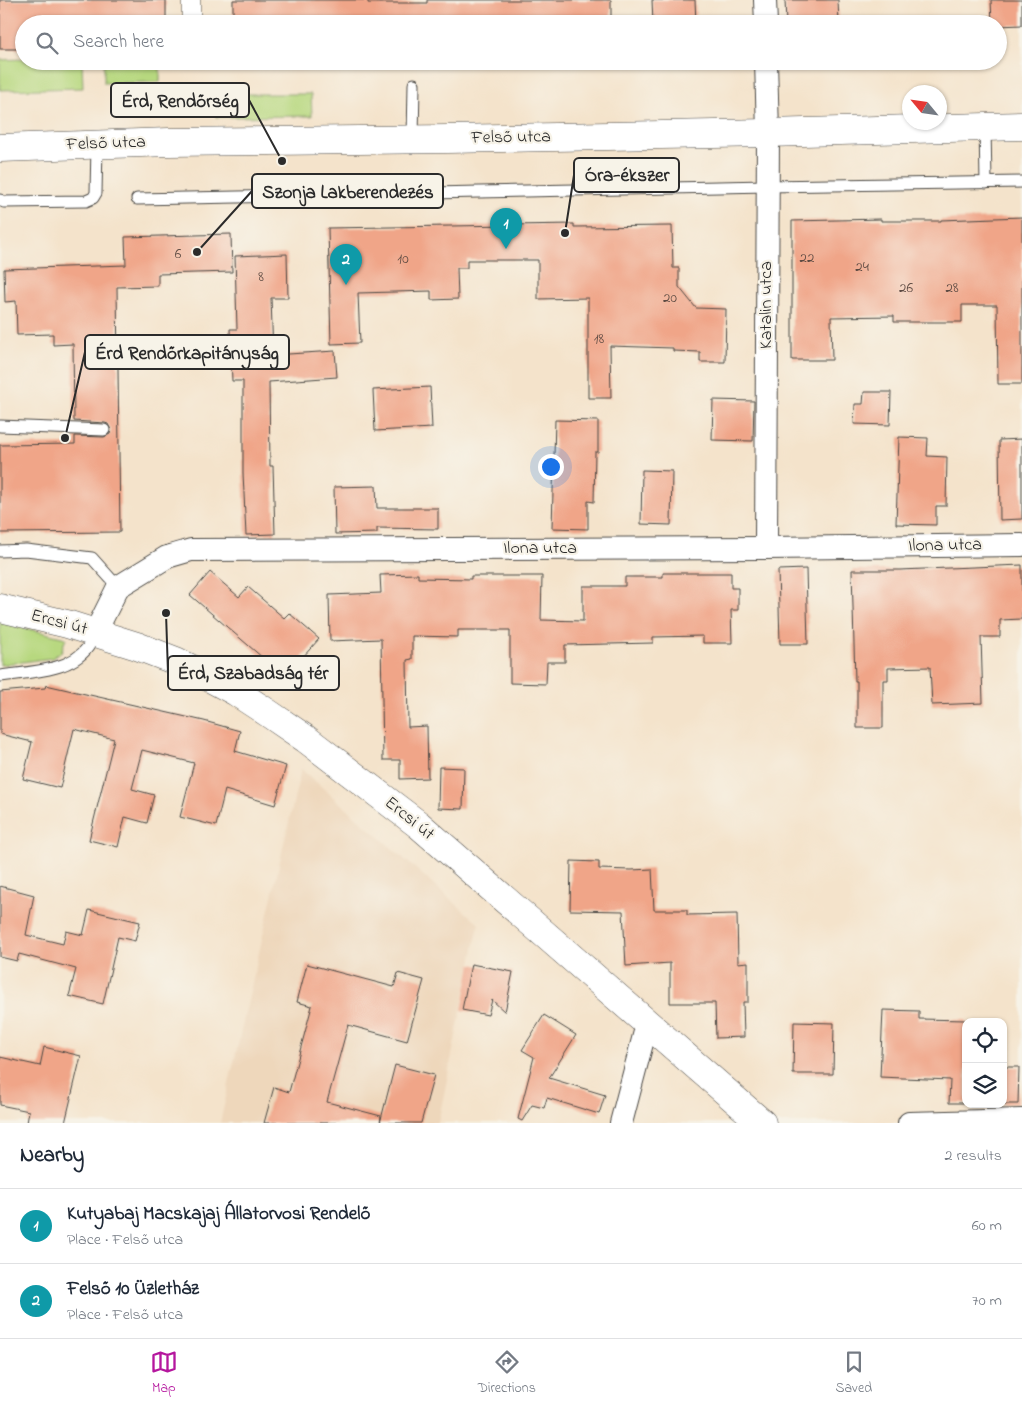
<!DOCTYPE html>
<meta charset="utf-8">
<style>
body{margin:0;font-family:"Indie Flower",sans-serif;background:#f2f2f3;color:#1f2937}
.controls{position:absolute;right:15px;bottom:15px;display:grid;overflow:hidden;border-radius:10px;box-shadow:0 1px 4px #0004}
.controls button{width:45px;height:45px;display:grid;place-items:center;padding:0;border:0;border-bottom:1px solid #e0e1e3;background:#fff;color:#1f2937;font:25px sans-serif}
.compass{position:absolute;left:902px;top:85px;width:45px;height:45px;border-radius:50%;background:#fff;box-shadow:0 1px 4px #0004;rotate:299deg}
.you{position:absolute;left:550px;top:466px;width:18px;height:18px;margin:-12px;border:4px solid #fff;border-radius:50%;background:#1a73e8;box-shadow:0 0 0 8px #1a73e833}
.badge{display:grid;place-items:center;width:32px;height:32px;border-radius:50%;background:#b5179e;color:#fff;font-size:16px;font-weight:700}
.pin{position:absolute;translate:-50% -41px;filter:drop-shadow(0 1px 2px #0008)}
.pin::after{content:'';position:absolute;top:26px;width:18px;height:15px;background:inherit;clip-path:polygon(0 0,100% 0,50% 100%)}
.list{margin:0;padding:0;list-style:none}
h2{display:flex;justify-content:space-between;align-items:center;height:65px;margin:0;padding:0 20px;font-size:21px}
h2 small{font-size:16px;font-weight:400;color:#747a83}
.list li{display:grid;grid-template-columns:32px 1fr auto;gap:15px;align-items:center;box-sizing:border-box;height:75px;padding:0 20px;border-top:1px solid #e0e1e3}
.list b{display:block;font-size:19px;white-space:nowrap}
.list p{margin:0;font-size:16px;white-space:nowrap;color:#747a83}
.list em{font-size:16px;font-style:normal;color:#747a83}
.icon{flex:none;width:28px;height:28px;fill:none;stroke:currentColor;stroke-width:2;stroke-linecap:round;stroke-linejoin:round}
.map{position:relative;flex:none;width:1022px;height:1123px;overflow:hidden}
.search{position:absolute;background:#fff;box-shadow:0 1px 4px #0004;left:15px;right:15px;top:15px;height:55px;display:flex;align-items:center;gap:12px;box-sizing:border-box;padding:0 18px;border-radius:28px;color:#747a83;font-size:19px}
.sheet{height:215px;background:#fff}
nav{display:flex;justify-content:space-around;align-items:center;box-sizing:border-box;height:70px;border-top:1px solid #e0e1e3;background:#fff;font-size:14px;color:#747a83}
nav a{display:grid;justify-items:center;gap:2px}
nav .on{color:#b5179e}
.map>svg:first-child{display:block}
.built{fill:#eed7bb}
.green{fill:#b7d87f;stroke:#718255}
.building{fill:#f0a588}
.lines{fill:none;stroke-linecap:round;stroke-linejoin:round}
.service-casing{stroke:#494743;stroke-width:13}
.pedestrian-casing{stroke:#494743;stroke-width:19}
.minor-casing{stroke:#494743;stroke-width:24}
.tertiary-casing{stroke:#494743;stroke-width:29}
.secondary-casing{stroke:#494743;stroke-width:29}
.service{stroke:#fff;stroke-width:11}
.pedestrian{stroke:#fff;stroke-width:18}
.minor{stroke:#fff;stroke-width:22}
.tertiary{stroke:#fff;stroke-width:28}
.secondary{stroke:#fff;stroke-width:28}
.labels{text-anchor:middle;dominant-baseline:central;stroke-width:4.5;stroke-linejoin:round;paint-order:stroke}
.number-label{font-size:15px;fill:#5c4a42}
.street-label{font-size:18px;fill:#2b2b2b;stroke:#f7f3e8}
.leader{fill:none;stroke:#2b2b2b;stroke-width:2}
.callout-dot{fill:#2b2b2b;stroke:#f7f3e8;stroke-width:2}
.callout{fill:#f7f3e8;stroke:#2b2b2b;stroke-width:2}
.callout-label{font-size:19px;text-anchor:middle;font-weight:bold;fill:#2b2b2b}
</style>
<div class="map">
<svg width="1022" height="1123" viewBox="0 0 1022 1123">
<rect width="100%" height="100%" fill="#f7f3e8"/>
<filter id="ink" filterUnits="userSpaceOnUse"><feTurbulence type="fractalNoise" baseFrequency=".02" numOctaves="2"/><feDisplacementMap in="SourceGraphic" scale="10" xChannelSelector="R" yChannelSelector="G"/><feConvolveMatrix kernelMatrix="1 2 1 2 8 2 1 2 1" color-interpolation-filters="sRGB"/></filter>
<filter id="wash" filterUnits="userSpaceOnUse"><feTurbulence type="fractalNoise" baseFrequency=".0096" numOctaves="4" result="noise"/><feDisplacementMap in="SourceGraphic" scale="20" xChannelSelector="R" yChannelSelector="G"/><feGaussianBlur stdDeviation="1.12" result="paint"/><feColorMatrix in="noise" values="0 0 0 0 0 0 0 0 0 0 0 0 0 0 0 0 0 1.4 0 .05"/><feComposite in="paint" operator="in"/></filter>
<g filter="url(#wash)">
<rect width="100%" height="100%" fill="#f4e3cb"/>
<!-- built -->
<path class="built" d="M301 769 479 924 438 1123H220Z"/>
<!-- green -->
<g class="green">
<path d="M24 59V61H82L83 88 0 90V60Z"/>
<path d="M104 61H160V82L104 83Z"/>
<path d="M216 94H311L312 116 216 117Z"/>
<path d="M0 622 66 638 61 652 52 658 0 665Z"/>
</g>
<g id="blocks">
<!-- building -->
<g class="building">
<path d="M0 0H166V24H24V49H0Z"/>
<path d="M233 0H368V3H427V0H611V24H233Z"/>
<path d="M652 0H695L696 24H653Z"/>
<path d="M785 0H838L839 24H786Z"/>
<path d="M991 0H1022V25L998 26V24H992Z"/>
<path d="M1022 217V384H998L997 305H962V322H894V316L831 317 832 360H792V221L881 219V221H941V220Z"/>
<path d="M574 224V227L672 226 673 268H679V287L696 308 726 309 725 362H700V352L673 351V348L610 346 611 398H588V298L538 299V260H467V268H457L458 299 431 300V291L358 293 360 343 331 344 328 228Z"/>
<path d="M231 234 232 272 158 274V286L117 287 120 532 0 533V445L75 444V436L104 437 110 434 111 430 108 424 105 423 74 421 73 344 53 345V334L17 335 16 301 5 302 4 269 126 265 125 237Z"/>
<path d="M287 254 288 298H271L273 355 335 351 337 377 269 382 270 466H273L275 534 246 535 243 473V381H232L230 329H237L235 256Z"/>
<path d="M430 387 432 428 375 431 373 390Z"/>
<path d="M864 392H891L890 425 854 424 855 404H863Z"/>
<path d="M713 400 754 401 753 441 712 440Z"/>
<path d="M555 420 598 421V452H595L594 502 588 501V529L552 528Z"/>
<path d="M899 437 928 438 927 456 947 457 946 506H936V525L896 524Z"/>
<path d="M1022 439V519L1000 520 999 440Z"/>
<path d="M642 470 672 471 671 525 641 524Z"/>
<path d="M376 486 377 508H438V529L377 528V533L335 534 334 487Z"/>
<path d="M1022 565V619L1000 620V637H981L983 703 932 705 930 667 888 668V680H883V728H857V681H855L852 570H900Z"/>
<path d="M806 569 808 644H780L778 570Z"/>
<path d="M210 572 239 597 248 587 284 618 289 613 319 639 285 677 190 595Z"/>
<path d="M663 573H731V588H738V610H731L732 643H703V636L653 637V643L565 645V662H547L546 684 510 683V630H458V637L412 636V659L407 660 408 727 427 726 428 778 400 779V760H383L381 639 330 641 329 595 381 593 380 575 418 574V578L471 579V576H542L541 620 583 621V586H625V577H663Z"/>
<path d="M46 685 204 721 240 731 235 751 286 766 275 805 225 790 216 826 180 817 194 763 142 750 132 789 154 795 147 823 125 817 118 847 89 840 114 739 74 729 60 788 23 779 32 742 0 734V692L45 688Z"/>
<path d="M439 767 464 768 463 809 438 808Z"/>
<path d="M571 861 599 862V869L631 870 652 869 654 910H687V915L737 914 738 963 748 962V1002H743L744 1037 716 1038 715 1003H670V963L626 966 623 911 570 910Z"/>
<path d="M0 886 34 895 26 935 63 944 66 931 83 935 89 910 140 922 135 941 118 937 103 1004 69 996 76 969 19 954 17 961 0 957Z"/>
<path d="M307 964 394 987 398 973 424 980 407 1041 348 1025 327 1102 381 1116 380 1123 395 1065 434 1075 421 1123H264L274 1087 289 1092 312 1006 297 1002Z"/>
<path d="M471 964 513 972 505 1012 492 1000 488 1015 462 1010Z"/>
<path d="M883 1010 919 1011V1019L966 1020V1103H949L950 1080 880 1077Z"/>
<path d="M544 1015 576 1035 549 1078 605 1095 599 1114 547 1098 544 1108 532 1105 522 1121 518 1119 534 1057 522 1050Z"/>
<path d="M794 1022 834 1023 833 1074H793Z"/>
<path d="M44 1047 81 1056 65 1123H27L29 1111 0 1105V1057L40 1066Z"/>
<path d="M1003 1067H1019L1018 1104H1003Z"/>
</g>
</g>
</g>
<g filter="url(#ink)">
<use href="#blocks" fill-opacity="0" stroke="#494743" stroke-width="1"/>
<g class="lines">
<!-- service casing -->
<g class="service-casing">
<g id="service">
<path d="M985 127 986 183"/>
<path d="M413 139 414 84"/>
<path d="M137 199 767 186 1022 182"/>
<path d="M0 200 4 202 86 201 93 198 96 193 97 145"/>
<path d="M0 426 104 430"/>
<path d="M0 551 26 550 92 558 118 587"/>
<path d="M0 676C28 672 70 672 88 647 91 643 93 638 95 633"/>
</g>
</g>
<!-- pedestrian casing -->
<g class="pedestrian-casing">
<path id="pedestrian" d="M191 0V24"/>
</g>
<!-- minor casing -->
<g class="minor-casing">
<g id="minor">
<path d="M765 0 766 24"/>
<path d="M766 548 768 133 766 61"/>
<path d="M95 633 118 587 167 557 191 550 766 548 1022 545"/>
<path d="M621 1123 647 1024"/>
<path d="M909 1123 1022 1120"/>
</g>
</g>
<!-- tertiary casing -->
<g class="tertiary-casing">
<path id="tertiary" d="M0 148 169 142 448 139 768 133 1022 126"/>
</g>
<!-- secondary casing -->
<g class="secondary-casing">
<path id="secondary" d="M0 608 67 624 137 646 176 661 210 678 236 692 268 713 306 739 419 825 762 1123"/>
</g>
<!-- service -->
<use href="#service" class="service"/>
<!-- pedestrian -->
<use href="#pedestrian" class="pedestrian"/>
<!-- minor -->
<use href="#minor" class="minor"/>
<!-- tertiary -->
<use href="#tertiary" class="tertiary"/>
<!-- secondary -->
<use href="#secondary" class="secondary"/>
</g>
</g>
<g class="labels">
<!-- number labels -->
<g class="number-label">
<text x="178" y="254">6</text>
<text x="807" y="258">22</text>
<text x="403" y="259">10</text>
<text x="862" y="267">24</text>
<text x="261" y="277">8</text>
<text x="906" y="288">26</text>
<text x="952" y="288">28</text>
<text x="670" y="298">20</text>
<text x="599" y="339">18</text>
</g>
<!-- street labels -->
<g class="street-label">
<text transform="translate(511 138) rotate(-1)">Felső utca</text>
<text transform="translate(106 144) rotate(-2)">Felső utca</text>
<text transform="translate(767 305) rotate(-90)">Katalin utca</text>
<text transform="translate(945 546) rotate(-1)">Ilona utca</text>
<text x="540" y="549">Ilona utca</text>
<text transform="translate(59 623) rotate(15)">Ercsi út</text>
<text transform="translate(409 819) rotate(39)">Ercsi út</text>
</g>
</g>
<!-- callouts -->
<path class="leader" d="M282 161L249 100M565 233L574 175M197 252L252 191M65 438L85 352M166 613L168 673"/>
<g class="callout-dot">
<circle cx="282" cy="161" r="5"/>
<circle cx="565" cy="233" r="5"/>
<circle cx="197" cy="252" r="5"/>
<circle cx="65" cy="438" r="5"/>
<circle cx="166" cy="613" r="5"/>
</g>
<g class="callout">
<rect x="111" y="83" width="138" height="34" rx="5"/>
<rect x="574" y="158" width="105" height="34" rx="5"/>
<rect x="252" y="174" width="191" height="34" rx="5"/>
<rect x="85" y="335" width="204" height="34" rx="5"/>
<rect x="168" y="656" width="171" height="34" rx="5"/>
</g>
<g class="callout-label">
<text x="180" y="107">Érd, Rendőrség</text>
<text x="627" y="181">Óra-ékszer</text>
<text x="348" y="198">Szonja Lakberendezés</text>
<text x="187" y="359">Érd Rendőrkapitányság</text>
<text x="253" y="679">Érd, Szabadság tér</text>
</g>
</svg>
<div class="controls">
<button><svg class="icon" aria-label="locate" viewBox="0 0 24 24"><circle cx="12" cy="12" r="6"/><path d="M12 2v4M12 18v4M2 12h4M18 12h4"/></svg></button>
<button><svg class="icon" aria-label="layers" viewBox="0 0 24 24"><path d="M12 4l9 5-9 5-9-5zM3 14l9 5 9-5"/></svg></button>
</div>
<svg class="compass" viewBox="-18 -18 36 36"><path d="M0-13l5 13h-10z" fill="#e53935"/><path d="M0 13l5-13h-10z" fill="#747a83"/></svg>
<div class="you"></div>
<div class="pin badge" style="left:506px;top:249px;background:#0f9aa8">1</div>
<div class="pin badge" style="left:346px;top:285px;background:#0f9aa8">2</div>
<div class="search"><svg class="icon" aria-label="search" viewBox="0 0 24 24"><circle cx="10" cy="10" r="6"/><path d="M15 15l6 6"/></svg>Search here</div>
</div>
<section class="sheet">
<h2>Nearby<small>2 results</small></h2>
<ul class="list">
<li><span class="badge" style="background:#0f9aa8">1</span><div><b>Kutyabaj Macskajaj Állatorvosi Rendelő</b><p>Place · Felső utca</p></div><em>60 m</em></li>
<li><span class="badge" style="background:#0f9aa8">2</span><div><b>Felső 10 Üzletház</b><p>Place · Felső utca</p></div><em>70 m</em></li>
</ul>
</section>
<nav>
<a class="on"><svg class="icon" aria-label="map" viewBox="0 0 24 24"><path d="M3 6l6-2 6 2 6-2v14l-6 2-6-2-6 2zM9 4v14M15 6v14"/></svg>Map</a>
<a><svg class="icon" aria-label="directions" viewBox="0 0 24 24"><path d="M12 3l9 9-9 9-9-9zM9 14v-3h6M13 9l2 2-2 2"/></svg>Directions</a>
<a><svg class="icon" aria-label="saved" viewBox="0 0 24 24"><path d="M7 4h10v16l-5-4-5 4z"/></svg>Saved</a>
</nav>
